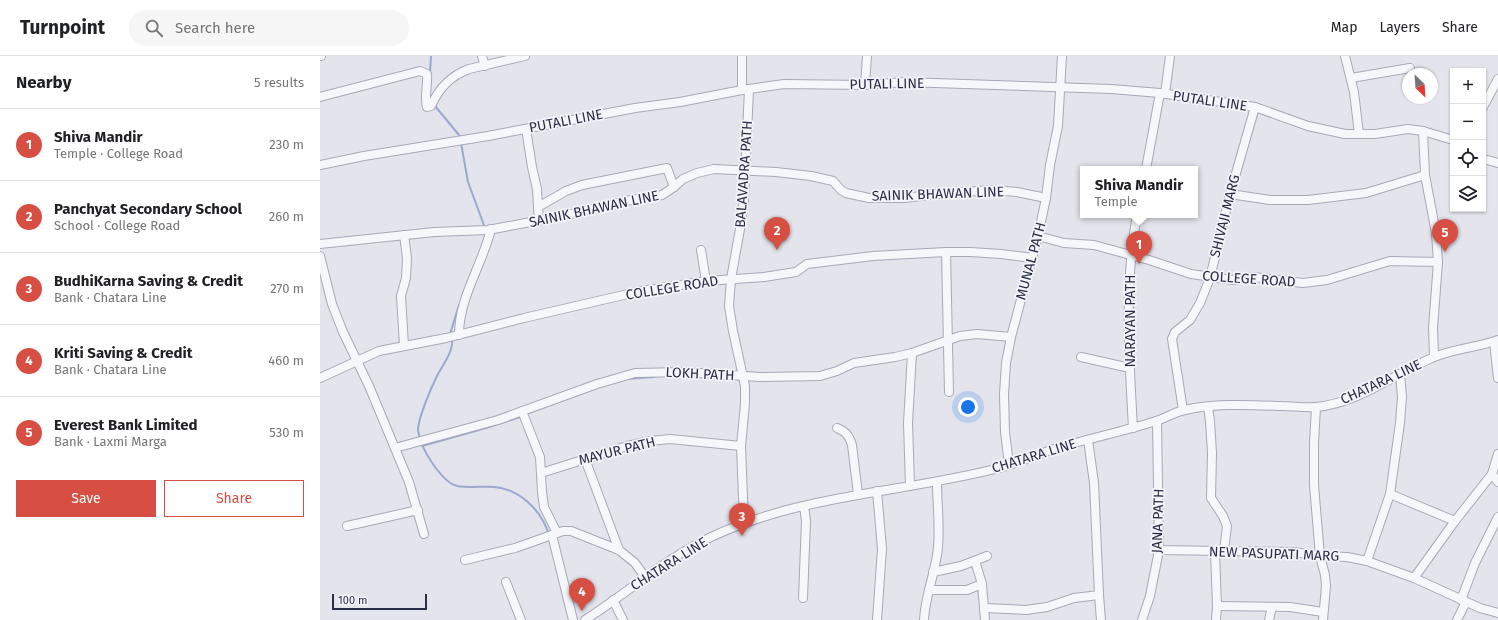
<!DOCTYPE html>
<meta charset="utf-8">
<style>
body{margin:0;font-family:"Fira Sans",sans-serif;background:#f6f6f6;color:#202124}
.controls{position:absolute;right:12px;top:12px;display:grid;overflow:hidden;border-radius:0px;box-shadow:0 1px 3px #0004}
.controls button{width:36px;height:36px;display:grid;place-items:center;padding:0;border:0;border-bottom:1px solid #e0e0e0;background:#fff;color:#202124;font:20px sans-serif}
.compass{position:absolute;left:1082px;top:12px;width:36px;height:36px;border-radius:50%;background:#fff;box-shadow:0 1px 3px #0004;rotate:155deg}
.scale{position:absolute;left:12px;bottom:10px;width:95px;box-sizing:border-box;padding-left:4px;border:2px solid #292d46;border-top:0;font-size:11px;line-height:14px;white-space:nowrap;color:#292d46;-webkit-text-stroke:3px #f3f4f9;paint-order:stroke}
.you{position:absolute;left:648px;top:351px;width:14px;height:14px;margin:-10px;border:3px solid #fff;border-radius:50%;background:#1a73e8;box-shadow:0 0 0 6px #1a73e833}
.badge{display:grid;place-items:center;width:26px;height:26px;border-radius:50%;background:#d74f42;color:#fff;font-size:13px;font-weight:700}
.pin{position:absolute;translate:-50% -33px;filter:drop-shadow(0 1px 2px #0008)}
.pin::after{content:'';position:absolute;top:21px;width:14px;height:12px;background:inherit;clip-path:polygon(0 0,100% 0,50% 100%)}
.popup{position:absolute;left:760px;top:110px;width:118px;height:52px;box-sizing:border-box;display:grid;place-content:center;border-radius:0px;background:#fff;filter:drop-shadow(0 1px 3px #0005);font-size:13px;white-space:nowrap;color:#757577}
.popup b{font-size:15px;color:#202124}
.popup::after{content:'';position:absolute;left:50%;top:100%;margin-left:-8px;border:8px solid transparent;border-top-color:#fff}
.list{margin:0;padding:0;list-style:none}
h2{display:flex;justify-content:space-between;align-items:center;height:52px;margin:0;padding:0 16px;font-size:17px}
h2 small{font-size:13px;font-weight:400;color:#757577}
.list li{display:grid;grid-template-columns:26px 1fr auto;gap:12px;align-items:center;box-sizing:border-box;height:72px;padding:0 16px;border-top:1px solid #e0e0e0}
.list b{display:block;font-size:15px;white-space:nowrap}
.list p{margin:0;font-size:13px;white-space:nowrap;color:#757577}
.list em{font-size:13px;font-style:normal;color:#757577}
.actions{display:flex;gap:8px;padding:12px 16px}
.actions a{flex:1;padding:9px 0;border:1px solid #d74f42;border-radius:0px;text-align:center;font-size:14px;color:#d74f42}
.actions .main{background:#d74f42;color:#fff}
.icon{flex:none;width:22px;height:22px;fill:none;stroke:currentColor;stroke-width:2;stroke-linecap:round;stroke-linejoin:round}
.map{position:relative;flex:none;width:1178px;height:564px;overflow:hidden}
header{display:flex;align-items:center;gap:24px;box-sizing:border-box;height:56px;padding:0 20px;background:#fff;border-bottom:1px solid #e0e0e0}
header strong{font-size:19px}
nav{display:flex;gap:22px;margin-inline-start:auto;font-size:14px}
.search{width:280px;height:36px;background:#f6f6f6;display:flex;align-items:center;gap:10px;box-sizing:border-box;padding:0 14px;border-radius:22px;color:#757577;font-size:15px}
main{display:flex}
aside{flex:1;background:#fff}
.map>svg:first-child{display:block}
.lines{fill:none;stroke-linecap:round;stroke-linejoin:round}
.stream{stroke:#9ca9ce;stroke-width:2}
.minor-casing{stroke:#a7a9b7;stroke-width:10}
.minor{stroke:#f6f7fa;stroke-width:8}
.labels{text-anchor:middle;dominant-baseline:central;stroke-width:3.5;stroke-linejoin:round;paint-order:stroke}
.street-label{font-size:14px;fill:#292d46;stroke:#f3f4f9}
</style>
<header>
<strong>Turnpoint</strong>
<div class="search"><svg class="icon" aria-label="search" viewBox="0 0 24 24"><circle cx="10" cy="10" r="6"/><path d="M15 15l6 6"/></svg>Search here</div>
<nav><a>Map</a><a>Layers</a><a>Share</a></nav>
</header>
<main>
<aside>
<h2>Nearby<small>5 results</small></h2>
<ul class="list">
<li><span class="badge">1</span><div><b>Shiva Mandir</b><p>Temple · College Road</p></div><em>230 m</em></li>
<li><span class="badge">2</span><div><b>Panchyat Secondary School</b><p>School · College Road</p></div><em>260 m</em></li>
<li><span class="badge">3</span><div><b>BudhiKarna Saving &amp; Credit</b><p>Bank · Chatara Line</p></div><em>270 m</em></li>
<li><span class="badge">4</span><div><b>Kriti Saving &amp; Credit</b><p>Bank · Chatara Line</p></div><em>460 m</em></li>
<li><span class="badge">5</span><div><b>Everest Bank Limited</b><p>Bank · Laxmi Marga</p></div><em>530 m</em></li>
</ul>
<div class="actions"><a class="main">Save</a><a>Share</a></div>
</aside>
<div class="map">
<svg width="1178" height="564" viewBox="0 0 1178 564">
<rect width="100%" height="100%" fill="#e3e4ec"/>
<g class="lines">
<!-- stream -->
<g class="stream">
<path d="M110 17 111 0"/>
<path d="M115 50 139 79 140 82"/>
<path d="M141 87 148 126 165 172"/>
<path d="M131 278V275L139 249"/>
<path d="M306 323 334 321"/>
<path d="M100 382C99 379 98 376 98 373 99 360 111 332 117 320 123 308 134 295 132 282"/>
<path d="M101 386C106 399 123 427 137 430 149 432 162 430 174 431 200 433 222 455 229 479"/>
<path d="M102 390 166 372 200 361"/>
</g>
<!-- minor casing -->
<g class="minor-casing">
<g id="minor">
<path d="M0 0H1"/>
<path d="M162 0 165 10"/>
<path d="M422 0V34"/>
<path d="M1025 0 1034 36 1039 78"/>
<path d="M1031 22 1090 12"/>
<path d="M545 29 547 0"/>
<path d="M845 38 850 0"/>
<path d="M0 41 100 15 107 18C108 29 104 41 107 51L111 50C119 32 130 20 149 13L205 0"/>
<path d="M1163 51 1178 23"/>
<path d="M206 73 212 111 217 133 218 151"/>
<path d="M1103 75 1105 119 1116 177 1118 206 1113 272 1114 300"/>
<path d="M1163 103 1178 107"/>
<path d="M0 109 44 100 168 80 315 52 360 46 422 34 464 28 545 29 585 26 614 27 791 33 840 37 935 51 988 70 1025 78H1055L1088 73 1103 75 1133 84"/>
<path d="M826 113 840 37"/>
<path d="M910 138 950 144H988L1046 137 1105 119"/>
<path d="M219 165 218 151 246 135 262 129 347 112 354 131"/>
<path d="M718 180 744 187 774 189 829 204 871 218 913 224 934 221 983 227 1007 224 1070 205 1118 206"/>
<path d="M0 188 114 176 168 174 243 160 305 145 342 139 354 131 363 123 377 117 394 113 456 116 491 120 513 125 521 134 526 137 549 142H584L627 137 673 134 697 136 726 142"/>
<path d="M381 194 386 225"/>
<path d="M626 196 629 336"/>
<path d="M0 200 12 248 23 276 49 330 89 426 104 478"/>
<path d="M139 279C139 241 162 210 171 173"/>
<path d="M1174 286 1178 322"/>
<path d="M84 290 81 240 86 222 87 202 84 179"/>
<path d="M761 301 810 312"/>
<path d="M0 322 59 295 126 282 204 262 321 235 387 225 444 221 476 216 487 208 553 200 626 196H650L681 198 713 202"/>
<path d="M888 351 890 365 892 397 891 442 903 460 907 470 904 495"/>
<path d="M996 351 994 387V429L1000 500 1005 519 1006 530 1003 564"/>
<path d="M863 354 852 283 855 276 870 264 880 247 890 222 910 138 935 51"/>
<path d="M202 355 220 401 222 436 224 451 237 477"/>
<path d="M517 372C525 375 529 379 532 389L538 438"/>
<path d="M813 372C809 301 804 229 817 159"/>
<path d="M75 392 178 364 277 328 315 317 365 316 440 321 500 320 517 315 534 307 575 301 592 297 640 280 657 278 691 281"/>
<path d="M1178 398 1172 418 1178 426"/>
<path d="M265 403 299 494"/>
<path d="M689 409 685 376 684 338 686 307 691 281 718 180 726 142 730 109 738 70 742 0"/>
<path d="M221 417 307 390 330 385 350 383 421 390"/>
<path d="M590 430 588 367 592 297"/>
<path d="M557 435 562 493 557 564"/>
<path d="M1070 438 1135 465"/>
<path d="M424 468 421 390 425 348V330L413 275 409 250 411 223 420 173 424 144 429 33"/>
<path d="M27 470 98 454"/>
<path d="M232 479 253 564"/>
<path d="M839 494 974 496 1000 500 1027 501 1047 505 1094 522 1160 552 1178 557"/>
<path d="M895 495 897 550 896 564"/>
<path d="M145 504 195 492 243 475H251L299 494 315 507 325 521"/>
<path d="M655 505 662 528"/>
<path d="M1047 505 1070 438 1080 367 1082 341 1080 318"/>
<path d="M613 516 641 510 667 500"/>
<path d="M1094 522 1135 465 1172 418"/>
<path d="M186 526 201 564"/>
<path d="M609 534H647L662 528 665 564"/>
<path d="M779 539 781 564"/>
<path d="M483 542 486 465 484 450"/>
<path d="M293 544 303 564"/>
<path d="M1141 544 1155 507 1178 461"/>
<path d="M897 550 970 551 1003 556"/>
<path d="M665 552 706 554 727 551 754 542 779 539 774 427 768 384"/>
<path d="M265 564C307 537 345 503 391 481 483 438 582 437 679 412 698 407 716 399 734 393 767 383 800 376 833 366 844 363 854 356 865 354 896 347 930 349 962 350 973 350 985 352 996 351 1039 347 1074 318 1112 302 1133 292 1157 292 1178 284"/>
<path d="M604 564C605 539 616 516 618 491 620 470 617 447 617 426"/>
<path d="M822 564 830 540 839 494 837 365"/>
<path d="M949 564 952 551"/>
<path d="M1137 564 1146 546"/>
</g>
</g>
<!-- minor -->
<use href="#minor" class="minor"/>
</g>
<g class="labels">
<!-- street labels -->
<g class="street-label">
<text transform="translate(567 28) rotate(-1)">PUTALI LINE</text>
<text transform="translate(890 45) rotate(8)">PUTALI LINE</text>
<text transform="translate(246 65) rotate(-11)">PUTALI LINE</text>
<text transform="translate(424 118) rotate(-86)">BALAVADRA PATH</text>
<text transform="translate(618 138) rotate(-2)">SAINIK BHAWAN LINE</text>
<text transform="translate(274 153) rotate(-12)">SAINIK BHAWAN LINE</text>
<text transform="translate(905 160) rotate(-76)">SHIVAJI MARG</text>
<text transform="translate(711 205) rotate(-75)">MUNAL PATH</text>
<text transform="translate(929 223) rotate(4)">COLLEGE ROAD</text>
<text transform="translate(352 232) rotate(-9)">COLLEGE ROAD</text>
<text transform="translate(810 265) rotate(-90)">NARAYAN PATH</text>
<text transform="translate(380 318) rotate(3)">LOKH PATH</text>
<text transform="translate(1061 326) rotate(-25)">CHATARA LINE</text>
<text transform="translate(297 395) rotate(-14)">MAYUR PATH</text>
<text transform="translate(714 400) rotate(-17)">CHATARA LINE</text>
<text transform="translate(838 465) rotate(-88)">JANA PATH</text>
<text transform="translate(954 498) rotate(2)">NEW PASUPATI MARG</text>
<text transform="translate(349 508) rotate(-32)">CHATARA LINE</text>
</g>
</g>
</svg>
<div class="controls">
<button>+</button>
<button>−</button>
<button><svg class="icon" aria-label="locate" viewBox="0 0 24 24"><circle cx="12" cy="12" r="6"/><path d="M12 2v4M12 18v4M2 12h4M18 12h4"/></svg></button>
<button><svg class="icon" aria-label="layers" viewBox="0 0 24 24"><path d="M12 4l9 5-9 5-9-5zM3 14l9 5 9-5"/></svg></button>
</div>
<svg class="compass" viewBox="-18 -18 36 36"><path d="M0-13l5 13h-10z" fill="#e53935"/><path d="M0 13l5-13h-10z" fill="#757577"/></svg>
<div class="scale">100 m</div>
<div class="you"></div>
<div class="pin badge" style="left:819px;top:208px">1</div>
<div class="popup"><b>Shiva Mandir</b>Temple</div>
<div class="pin badge" style="left:457px;top:194px">2</div>
<div class="pin badge" style="left:422px;top:480px">3</div>
<div class="pin badge" style="left:262px;top:555px">4</div>
<div class="pin badge" style="left:1125px;top:196px">5</div>
</div>
</main>
